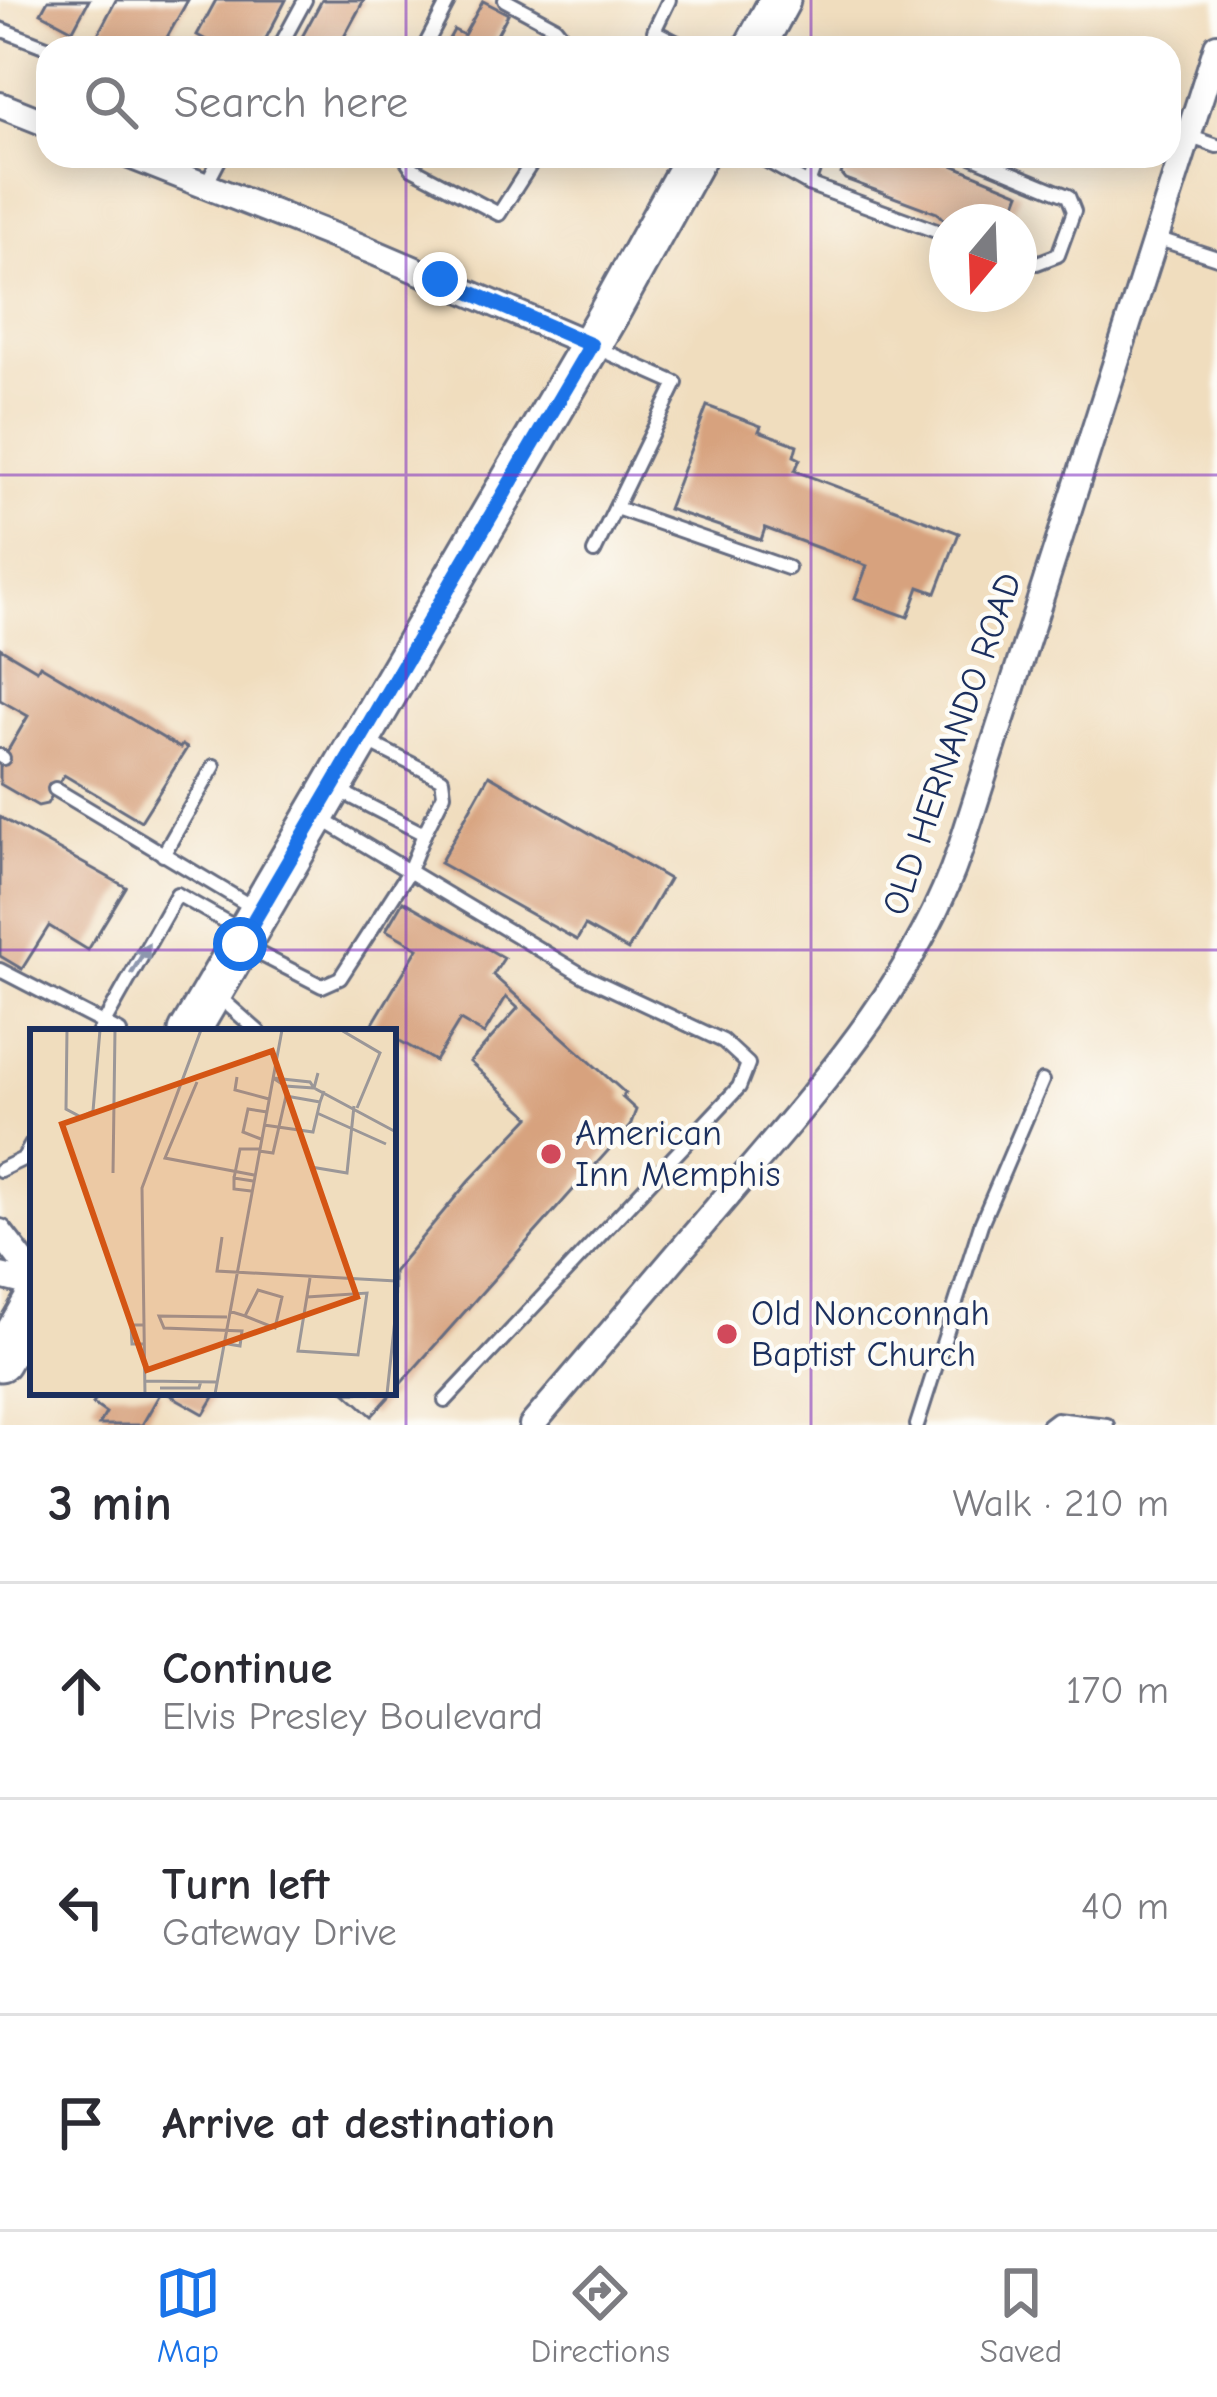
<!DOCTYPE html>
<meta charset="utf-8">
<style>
body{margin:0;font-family:"Comic Neue",sans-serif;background:#f2f2f3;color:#2b2b33}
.compass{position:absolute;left:929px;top:204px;width:108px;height:108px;border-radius:50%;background:#fff;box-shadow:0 6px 30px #0003;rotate:199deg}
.stop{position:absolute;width:36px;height:36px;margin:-27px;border:9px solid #1a73e8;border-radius:50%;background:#fff}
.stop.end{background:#1a73e8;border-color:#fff;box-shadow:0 3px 12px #0008}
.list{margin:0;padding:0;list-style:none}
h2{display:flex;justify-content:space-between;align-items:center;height:156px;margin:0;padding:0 48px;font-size:51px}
h2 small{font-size:39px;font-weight:400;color:#7c7c81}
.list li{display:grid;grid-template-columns:78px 1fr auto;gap:36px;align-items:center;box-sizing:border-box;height:216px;padding:0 48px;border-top:3px solid #e1e1e2}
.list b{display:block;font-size:45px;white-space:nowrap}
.list p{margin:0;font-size:39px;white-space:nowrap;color:#7c7c81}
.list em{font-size:39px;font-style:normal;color:#7c7c81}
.icon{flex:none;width:66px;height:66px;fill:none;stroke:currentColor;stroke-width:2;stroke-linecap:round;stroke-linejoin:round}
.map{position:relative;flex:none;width:1217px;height:1425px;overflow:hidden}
.search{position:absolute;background:#fff;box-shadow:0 6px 30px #0003;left:36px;right:36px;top:36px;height:132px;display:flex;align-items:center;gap:30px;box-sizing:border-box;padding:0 42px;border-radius:36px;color:#7c7c81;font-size:45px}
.sheet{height:804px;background:#fff}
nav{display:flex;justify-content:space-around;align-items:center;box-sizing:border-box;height:168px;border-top:3px solid #e1e1e2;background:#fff;font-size:33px;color:#7c7c81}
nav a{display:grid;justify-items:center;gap:6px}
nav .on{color:#1a73e8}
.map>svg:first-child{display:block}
.building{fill:#d7a27e}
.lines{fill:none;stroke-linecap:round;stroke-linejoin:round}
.service-casing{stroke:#666c80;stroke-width:18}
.minor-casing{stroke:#666c80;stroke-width:30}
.primary-casing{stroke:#666c80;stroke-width:45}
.service{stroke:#fff;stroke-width:12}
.minor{stroke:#fff;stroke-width:24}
.primary{stroke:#fff;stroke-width:39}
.oneway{fill:#8d97ae}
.route{stroke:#1a73e8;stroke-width:15}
.grid{fill:none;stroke:#7b2cbf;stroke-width:3;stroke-opacity:0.55}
.poi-dot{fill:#d1495b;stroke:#fdfcf7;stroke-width:4.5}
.labels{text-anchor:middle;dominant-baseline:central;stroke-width:9;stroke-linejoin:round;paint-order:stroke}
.street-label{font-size:36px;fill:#1b2f5e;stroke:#fdfcf7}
.poi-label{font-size:36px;fill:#1b2f5e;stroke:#fdfcf7;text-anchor:start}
.inset-road{fill:none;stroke:#9b9798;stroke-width:3}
.view{fill:#d45514;fill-opacity:0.15;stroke:#d45514;stroke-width:6}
.inset-edge{fill:none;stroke:#1b2f5e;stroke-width:6}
</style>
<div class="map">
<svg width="1217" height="1425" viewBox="0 0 1217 1425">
<rect width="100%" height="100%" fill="#fdfcf7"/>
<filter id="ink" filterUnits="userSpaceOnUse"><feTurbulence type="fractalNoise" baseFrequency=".00833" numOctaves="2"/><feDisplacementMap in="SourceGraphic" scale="24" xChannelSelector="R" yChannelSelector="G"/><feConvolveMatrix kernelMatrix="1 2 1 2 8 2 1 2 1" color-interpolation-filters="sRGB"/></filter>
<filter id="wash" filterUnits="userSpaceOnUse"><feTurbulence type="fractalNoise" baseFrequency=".004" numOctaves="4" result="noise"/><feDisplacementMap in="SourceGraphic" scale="48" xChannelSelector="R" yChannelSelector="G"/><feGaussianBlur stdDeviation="2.7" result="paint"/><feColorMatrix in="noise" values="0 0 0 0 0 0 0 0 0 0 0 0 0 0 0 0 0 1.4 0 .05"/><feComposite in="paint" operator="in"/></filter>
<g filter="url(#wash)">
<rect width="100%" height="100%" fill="#f0ddbe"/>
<g id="blocks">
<!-- building -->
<g class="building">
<path d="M48 0H89L73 30 41 13Z"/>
<path d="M116 0H188L161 48H119L97 36Z"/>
<path d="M216 0H286L261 48H221L197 35Z"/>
<path d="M322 0H364L338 48H296Z"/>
<path d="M483 1 508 14 490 48H444L454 30 464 35Z"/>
<path d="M847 156H931L1020 193 1009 222H962L951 218 945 221 937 213 845 179 841 174Z"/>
<path d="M707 406 761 426 759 431 797 445 794 456 800 459 795 471 959 533 936 593 919 587 908 617 855 598 867 566 765 528 761 540 668 509Z"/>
<path d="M0 648 37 670 40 665 180 748 182 745 187 748 141 821 64 775 47 804 38 806 0 784V764L28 716 0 700Z"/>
<path d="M489 775 669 879 628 950 585 926 577 940 440 863Z"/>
<path d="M0 817 126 887 88 950 49 926 22 969 0 956Z"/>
<path d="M403 901 504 958 493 975 625 1093 622 1097 636 1110 630 1126 372 1416 345 1392H393V1272L468 1182 530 1117 470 1062 518 1008 506 997 484 1034 460 1020 435 1061 393 1037V1032L372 1025 418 948 386 930Z"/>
<path d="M100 1392H161L142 1425H99L106 1413 93 1404Z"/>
<path d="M165 1392H217L204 1414Z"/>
</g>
</g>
</g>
<g filter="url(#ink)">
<use href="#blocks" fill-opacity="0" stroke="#666c80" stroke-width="3"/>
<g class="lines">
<!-- service casing -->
<g class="service-casing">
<g id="service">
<path d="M505 0 555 27 572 48"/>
<path d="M669 0 654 31 687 48"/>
<path d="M0 29 49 48"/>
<path d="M279 48 305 0"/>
<path d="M424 48 449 0"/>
<path d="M1188 136 1217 146"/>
<path d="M404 156 412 168 499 214 536 156"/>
<path d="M758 156 808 184 947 235"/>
<path d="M971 156 1068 196 1074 211 1058 255 1037 263 1019 260"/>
<path d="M808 184 818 156"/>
<path d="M206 185 221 156"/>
<path d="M1156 238 1217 258"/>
<path d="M616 508 788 568"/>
<path d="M594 552 676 383 597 348"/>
<path d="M0 756 3 758"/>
<path d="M55 789 252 907"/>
<path d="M336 789 424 834 444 794 442 779 366 741"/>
<path d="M320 818 584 976 723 1041 748 1064 739 1087 445 1401"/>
<path d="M163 855 214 766"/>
<path d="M246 947 322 986 340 978 408 873 424 834"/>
<path d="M0 970 120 1032"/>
<path d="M218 996 259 1032"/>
<path d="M99 1032 177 894 242 931"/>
<path d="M0 1170 23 1159 33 1142"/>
<path d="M917 1425 981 1224 1042 1081"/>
<path d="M1048 1425 1056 1419 1107 1425"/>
</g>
</g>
<!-- minor casing -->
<g class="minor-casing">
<g id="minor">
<path d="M0 105 48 124"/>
<path d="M130 156 369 250 591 345"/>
<path d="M0 1232 33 1275"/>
<path d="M0 1276 33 1284"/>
<path d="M532 1425C601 1344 670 1263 739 1182 826 1080 916 979 960 850L1217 46"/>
</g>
</g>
<!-- primary casing -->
<g class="primary-casing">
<g id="primary">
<path d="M754 48 780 0"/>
<path d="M189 1032 609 313 696 156"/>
<path d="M0 1361 33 1303"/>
</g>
</g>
<!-- service -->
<use href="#service" class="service"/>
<!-- minor -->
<use href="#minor" class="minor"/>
<!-- primary -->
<use href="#primary" class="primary"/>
</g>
<!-- one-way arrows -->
<defs><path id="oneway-solid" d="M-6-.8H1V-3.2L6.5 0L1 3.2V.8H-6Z" transform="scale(3)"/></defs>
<use class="oneway" href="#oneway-solid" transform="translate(140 959) rotate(-60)"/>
</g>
<g class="lines" filter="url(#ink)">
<!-- route -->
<path class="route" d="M240 944 591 345 440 279"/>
</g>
<!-- grid -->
<path class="grid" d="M406 0V48M811 0V48M406 156V1425M811 156V1425M0 475H1217M0 950H1217"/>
<!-- markers -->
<g class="poi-dot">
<circle cx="551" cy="1154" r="12"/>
<circle cx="727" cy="1334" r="12"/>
</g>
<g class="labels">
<!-- street labels -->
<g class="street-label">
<text transform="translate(952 744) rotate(-71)">OLD HERNANDO ROAD</text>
</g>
<!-- poi labels -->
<g class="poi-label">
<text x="575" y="1133">American<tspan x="575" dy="41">Inn Memphis</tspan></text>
<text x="751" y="1313">Old Nonconnah<tspan x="751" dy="41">Baptist Church</tspan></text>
</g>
</g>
<!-- overview -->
<g transform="translate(30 1029)">
<rect width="366" height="366" fill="#f0ddbe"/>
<path class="inset-road" d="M37 1 36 80 51 88 63 82 70 1M311 1 350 24 327 79M288 44 284 59 366 103M207 48 205 61 239 70M243 49 280 53 284 59 255 57ZM167 53 135 129 224 146M287 84 356 115M234 96 283 103 290 73M231 110 213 103 218 80 237 83M229 122 243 124 256 67 290 73 294 62M281 138 317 144 324 77M83 144 85 1M204 149 210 120H229M221 162 204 160V149L223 152M192 208 187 242 366 252M277 268 337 264 328 326 268 322 280 249M199 282 215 287 228 261 252 268 245 299 215 287M113 296H101L102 315H114M192 314 210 317 212 302 134 299 129 287 197 288M115 352 186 353M130 359H169L171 352M115 365 112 159 171 1M185 365 252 1M357 365 366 281"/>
<path class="view" d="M242 22 327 268 117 341 32 95Z"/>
<rect width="366" height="366" class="inset-edge"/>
</g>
</svg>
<svg class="compass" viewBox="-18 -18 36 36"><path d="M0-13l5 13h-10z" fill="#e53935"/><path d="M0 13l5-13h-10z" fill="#7c7c81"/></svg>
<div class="stop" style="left:240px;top:944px"></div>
<div class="stop end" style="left:440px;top:279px"></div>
<div class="search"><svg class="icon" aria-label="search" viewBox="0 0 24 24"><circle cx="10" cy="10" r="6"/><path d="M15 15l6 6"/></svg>Search here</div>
</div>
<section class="sheet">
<h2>3 min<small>Walk · 210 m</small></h2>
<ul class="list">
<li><svg class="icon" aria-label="ahead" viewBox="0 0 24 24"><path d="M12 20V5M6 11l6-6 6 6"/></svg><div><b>Continue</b><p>Elvis Presley Boulevard</p></div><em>170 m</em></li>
<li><svg class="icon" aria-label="left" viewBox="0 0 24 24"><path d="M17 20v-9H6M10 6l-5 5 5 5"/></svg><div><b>Turn left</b><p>Gateway Drive</p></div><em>40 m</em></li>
<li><svg class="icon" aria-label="arrive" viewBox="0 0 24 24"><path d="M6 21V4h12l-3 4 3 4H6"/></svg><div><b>Arrive at destination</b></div></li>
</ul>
</section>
<nav>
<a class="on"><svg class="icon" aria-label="map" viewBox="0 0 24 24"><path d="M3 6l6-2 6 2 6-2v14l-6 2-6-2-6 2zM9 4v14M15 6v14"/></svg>Map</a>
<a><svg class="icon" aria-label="directions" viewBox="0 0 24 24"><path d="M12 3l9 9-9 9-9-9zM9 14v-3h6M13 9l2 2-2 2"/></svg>Directions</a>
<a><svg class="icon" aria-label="saved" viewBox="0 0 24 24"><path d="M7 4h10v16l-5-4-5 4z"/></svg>Saved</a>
</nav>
